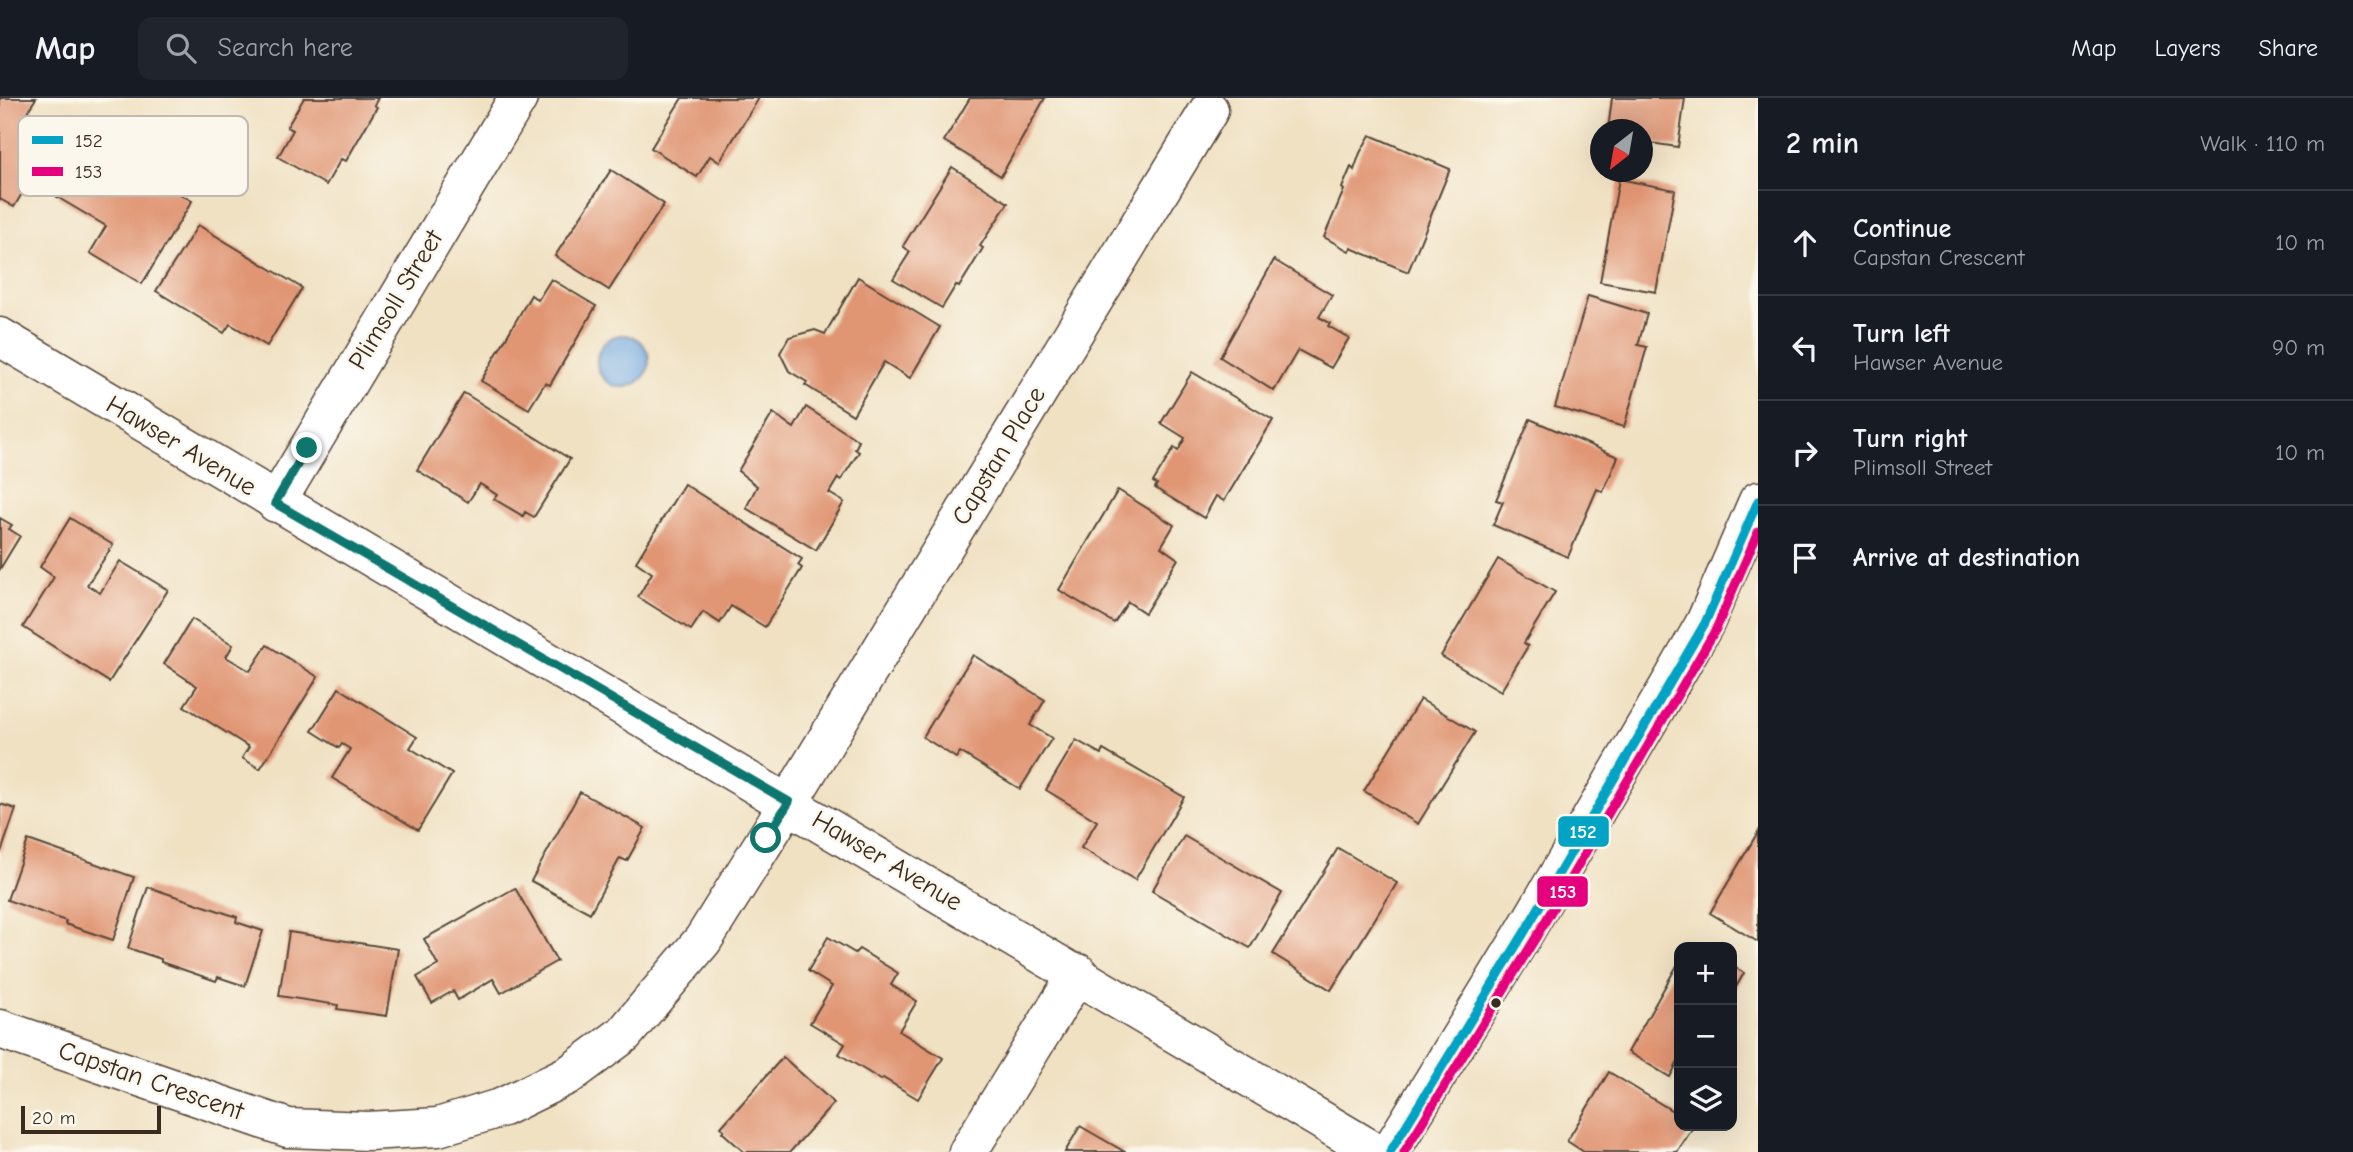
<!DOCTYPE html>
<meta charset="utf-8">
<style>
body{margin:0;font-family:"Comic Neue",sans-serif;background:#20242c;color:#f1f3f6}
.controls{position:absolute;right:21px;bottom:21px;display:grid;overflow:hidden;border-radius:14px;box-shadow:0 7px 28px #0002}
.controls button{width:63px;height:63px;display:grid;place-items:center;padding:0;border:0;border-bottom:2px solid #363941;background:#171b24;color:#f1f3f6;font:35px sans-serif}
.compass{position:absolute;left:1590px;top:21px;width:63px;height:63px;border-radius:50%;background:#171b24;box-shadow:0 7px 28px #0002;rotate:211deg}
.scale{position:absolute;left:21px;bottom:18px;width:140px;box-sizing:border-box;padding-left:7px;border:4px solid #3b2a1e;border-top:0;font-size:19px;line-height:24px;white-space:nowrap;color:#3b2a1e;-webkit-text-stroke:5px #fbf7ec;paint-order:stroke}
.stop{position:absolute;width:21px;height:21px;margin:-16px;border:5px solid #0f766e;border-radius:50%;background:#fff}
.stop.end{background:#0f766e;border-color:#fff;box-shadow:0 2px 7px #0008}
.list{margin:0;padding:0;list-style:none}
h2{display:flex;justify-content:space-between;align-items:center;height:91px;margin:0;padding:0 28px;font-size:30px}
h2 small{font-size:23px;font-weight:400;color:#9ea1a6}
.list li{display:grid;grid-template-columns:46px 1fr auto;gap:21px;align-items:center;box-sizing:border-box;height:105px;padding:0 28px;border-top:2px solid #363941}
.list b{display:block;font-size:26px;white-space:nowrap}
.list p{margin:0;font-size:23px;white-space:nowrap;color:#9ea1a6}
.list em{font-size:23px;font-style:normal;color:#9ea1a6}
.icon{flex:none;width:38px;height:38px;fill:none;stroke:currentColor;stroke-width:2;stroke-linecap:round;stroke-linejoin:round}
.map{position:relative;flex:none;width:1758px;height:1054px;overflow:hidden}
header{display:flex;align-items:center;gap:42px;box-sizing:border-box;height:98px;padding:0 35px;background:#171b24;border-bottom:2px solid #363941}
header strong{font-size:33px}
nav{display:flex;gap:38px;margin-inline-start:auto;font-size:24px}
.search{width:490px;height:63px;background:#20242c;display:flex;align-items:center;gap:18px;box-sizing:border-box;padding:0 24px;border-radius:14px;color:#9ea1a6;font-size:26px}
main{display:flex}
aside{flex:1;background:#171b24}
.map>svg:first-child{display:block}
.water{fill:#74aae2;stroke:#586a80;stroke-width:2}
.building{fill:#e09573}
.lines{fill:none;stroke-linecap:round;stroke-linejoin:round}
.minor-casing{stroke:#564537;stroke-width:41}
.major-casing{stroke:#564537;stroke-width:41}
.minor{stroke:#fff;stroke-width:38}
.major{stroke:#fff;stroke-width:38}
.bus-1-casing{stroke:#fbf7ec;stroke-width:14}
.bus-2-casing{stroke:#fbf7ec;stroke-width:14}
.bus-1{stroke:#03a3c5;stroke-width:9}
.bus-2{stroke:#e5007d;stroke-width:9}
.route{stroke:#0f766e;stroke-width:9}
.bus-dot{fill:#3b2a1e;stroke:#fbf7ec;stroke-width:2.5}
.labels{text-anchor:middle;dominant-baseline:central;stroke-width:5;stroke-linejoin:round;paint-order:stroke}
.street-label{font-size:26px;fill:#3b2a1e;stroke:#fbf7ec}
.key{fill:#fbf7ec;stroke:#c1baae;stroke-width:2}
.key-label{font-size:19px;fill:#3b2a1e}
.line-badge{stroke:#fbf7ec;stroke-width:2.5}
.badge-label{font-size:19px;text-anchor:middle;font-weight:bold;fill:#fff}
</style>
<header>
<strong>Map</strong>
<div class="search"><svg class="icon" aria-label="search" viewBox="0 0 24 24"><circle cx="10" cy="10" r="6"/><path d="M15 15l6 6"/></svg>Search here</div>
<nav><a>Map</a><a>Layers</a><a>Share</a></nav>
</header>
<main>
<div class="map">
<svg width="1758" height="1054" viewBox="0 0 1758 1054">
<rect width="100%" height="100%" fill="#fbf7ec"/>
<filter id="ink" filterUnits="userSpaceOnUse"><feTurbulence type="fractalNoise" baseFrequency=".0143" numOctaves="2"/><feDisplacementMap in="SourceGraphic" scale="14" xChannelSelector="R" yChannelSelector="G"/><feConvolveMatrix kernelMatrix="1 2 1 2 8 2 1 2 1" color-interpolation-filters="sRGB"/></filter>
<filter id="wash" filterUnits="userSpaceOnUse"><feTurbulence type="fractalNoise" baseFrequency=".00686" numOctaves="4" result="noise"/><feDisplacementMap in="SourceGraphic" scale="28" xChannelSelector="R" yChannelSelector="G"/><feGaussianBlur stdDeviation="1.57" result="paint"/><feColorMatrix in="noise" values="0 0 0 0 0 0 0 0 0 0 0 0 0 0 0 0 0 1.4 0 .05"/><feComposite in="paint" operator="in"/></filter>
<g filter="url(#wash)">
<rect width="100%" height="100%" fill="#f0e1c3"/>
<!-- water -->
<circle class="water" cx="623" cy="263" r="26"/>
<g id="blocks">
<!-- building -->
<g class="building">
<path d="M0 0H36L22 23 54 42 14 109 0 101Z"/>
<path d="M304 0H378L374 7 377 9 346 63 341 61 326 87 278 59 293 32 287 29Z"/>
<path d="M682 0H759L719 64 710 58 697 79 651 50Z"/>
<path d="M970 0H1045L1001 78 944 43Z"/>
<path d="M1612 0H1685L1678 49 1643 44V32H1608Z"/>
<path d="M1370 37 1450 71 1408 174 1351 150 1349 153 1324 139 1344 92 1342 90 1351 69 1354 72 1360 55Z"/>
<path d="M85 51 108 64 112 57 192 103 142 186 90 155 106 128 57 99Z"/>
<path d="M952 69 1008 105 980 148 983 150 959 189 956 187 942 210 893 181 910 154 903 148Z"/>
<path d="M611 72 664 106 609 192 555 158Z"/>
<path d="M1619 81 1675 92 1656 194 1600 184Z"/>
<path d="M198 127 302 190 267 248 230 226 224 235 156 193Z"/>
<path d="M1274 162 1332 197 1319 219 1330 225 1328 228 1349 240 1331 270 1298 252 1274 293 1220 259Z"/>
<path d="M858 179 940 229 910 280 884 264 853 317 805 287 807 284 789 273 780 255 789 239 815 232 825 236Z"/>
<path d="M551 181 596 208 550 287 545 285 529 311 481 283 531 197 538 202Z"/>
<path d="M1588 198 1647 216 1638 247 1647 249 1624 329 1555 309Z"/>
<path d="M1192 274 1273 322 1224 403 1216 398 1204 420 1155 390 1157 386 1153 384 1174 350 1178 353 1185 340 1161 325Z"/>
<path d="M464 295 570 361 534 419 525 414 523 418 494 401 497 397 480 386 468 404 417 372Z"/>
<path d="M806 309 859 343 855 351 859 354 841 382 838 380 829 395 844 404 816 452 746 410 757 388 738 373 773 315 794 330Z"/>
<path d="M1530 321 1618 359 1603 394 1597 391 1568 459 1493 427 1503 404 1496 402Z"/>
<path d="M684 386 802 461 798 467 802 470 765 529 731 508 720 525 703 514 691 532 638 499 652 475 636 464Z"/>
<path d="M1118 392 1174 427 1161 449 1178 461 1145 515 1128 504 1114 525 1059 492Z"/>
<path d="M0 420 12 427 9 431 20 438 0 471Z"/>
<path d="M70 420 113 447 87 487 100 495 120 463 168 492 109 584 23 529 54 479 40 469Z"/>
<path d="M1498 461 1555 494 1524 545 1528 548 1501 593 1441 558Z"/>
<path d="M192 521 233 547 226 559 250 573 267 547 318 579 260 671 242 660 249 649 184 608 197 588 164 566Z"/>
<path d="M973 557 1045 602 1030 627 1052 640 1020 691 960 654 956 660 923 639Z"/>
<path d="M339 590 417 639 410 650 452 676 418 732 332 680 350 651 342 646 339 650 312 633Z"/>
<path d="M1420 601 1475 634 1418 726 1364 693Z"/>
<path d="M1076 642 1101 656 1103 652 1184 699 1135 782 1081 750 1097 723 1046 692Z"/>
<path d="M580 694 645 730 627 763 620 760 590 815 531 783Z"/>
<path d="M0 706 16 711 0 757Z"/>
<path d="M1758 734V844L1710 815Z"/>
<path d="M1184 738 1282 795 1250 850 1152 793Z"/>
<path d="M28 742 134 779 113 842 65 826 66 823 7 802Z"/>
<path d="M1338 750 1397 785 1331 892 1273 856Z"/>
<path d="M148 789 237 819 236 824 263 833 245 888 218 879 216 883 161 864V861L128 850Z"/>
<path d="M515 790 557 863 501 895 493 881 458 902 453 893 432 905 417 879 438 867 424 841Z"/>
<path d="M289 834 398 851 387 918 337 911 338 907 279 898Z"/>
<path d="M828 839 855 855 859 851 898 875 891 887 917 903 899 933 943 960 918 1001 883 980 881 982 839 956 845 946 810 925 832 888 808 873Z"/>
<path d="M1679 864V962L1670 979 1628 954Z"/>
<path d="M1732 868 1744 875 1732 896Z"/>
<path d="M783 959 834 1005 790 1054H744L722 1034 724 1032 721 1029Z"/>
<path d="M1609 974 1679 1017V1028H1694L1677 1054H1584L1567 1043Z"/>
<path d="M1080 1028 1125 1054H1065Z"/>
</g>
</g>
</g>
<g filter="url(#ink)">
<use href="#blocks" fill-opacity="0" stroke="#564537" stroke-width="2"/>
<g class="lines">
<!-- minor casing -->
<g class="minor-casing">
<g id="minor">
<path d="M0 239C457 514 919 780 1375 1054"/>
<path d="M276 405 518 0"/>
<path d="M0 931 288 1030 368 1033 438 1029 503 1009 570 976 624 936 703 842 789 704 1209 12"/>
<path d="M968 1054 1078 875"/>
</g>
</g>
<!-- major casing -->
<g class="major-casing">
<path id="major" d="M1390 1054 1524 835 1673 581 1705 525 1758 403"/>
</g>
<!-- minor -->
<use href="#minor" class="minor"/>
<!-- major -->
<use href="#major" class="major"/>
<!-- bus-1 casing -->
<g class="bus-1-casing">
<path id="bus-1" d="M1390 1054 1524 835 1705 525 1758 403"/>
</g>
<!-- bus-2 casing -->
<g class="bus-2-casing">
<path id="bus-2" d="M1404 1054 1535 841 1716 531 1758 434"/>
</g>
<!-- bus-1 -->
<use href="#bus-1" class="bus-1"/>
<!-- bus-2 -->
<use href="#bus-2" class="bus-2"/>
</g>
</g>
<g class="lines" filter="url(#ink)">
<!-- route -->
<path class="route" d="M307 350 275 405 789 704 766 740"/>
</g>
<!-- markers -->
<circle class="bus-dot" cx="1496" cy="905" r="6"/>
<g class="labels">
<!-- street labels -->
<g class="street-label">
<text transform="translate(396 202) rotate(-59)">Plimsoll Street</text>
<text transform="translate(181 348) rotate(31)">Hawser Avenue</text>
<text transform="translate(999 358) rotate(-59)">Capstan Place</text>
<text transform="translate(887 763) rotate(31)">Hawser Avenue</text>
<text transform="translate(151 983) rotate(19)">Capstan Crescent</text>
</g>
</g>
<!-- legend -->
<rect x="18" y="18" width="230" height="80" rx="10" class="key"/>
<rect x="32" y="38" width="31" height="8" fill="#03a3c5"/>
<rect x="32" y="69" width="31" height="9" fill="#e5007d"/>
<g class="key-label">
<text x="75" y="49">152</text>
<text x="75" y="80">153</text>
</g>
<g class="line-badge">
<rect x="1557" y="717" width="53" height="33" rx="7" fill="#03a3c5"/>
<rect x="1536" y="777" width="53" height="33" rx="7" fill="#e5007d"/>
</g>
<g class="badge-label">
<text x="1583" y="740">152</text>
<text x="1563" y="800">153</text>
</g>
</svg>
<div class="controls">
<button>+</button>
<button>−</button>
<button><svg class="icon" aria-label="layers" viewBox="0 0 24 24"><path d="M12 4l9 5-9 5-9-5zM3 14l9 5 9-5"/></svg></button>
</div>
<svg class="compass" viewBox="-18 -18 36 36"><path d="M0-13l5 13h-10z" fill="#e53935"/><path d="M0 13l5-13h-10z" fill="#9ea1a6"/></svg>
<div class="scale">20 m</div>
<div class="stop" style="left:766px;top:740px"></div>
<div class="stop end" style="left:307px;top:350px"></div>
</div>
<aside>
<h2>2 min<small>Walk · 110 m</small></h2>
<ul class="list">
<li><svg class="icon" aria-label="ahead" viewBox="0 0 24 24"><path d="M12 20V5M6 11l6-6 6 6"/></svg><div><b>Continue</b><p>Capstan Crescent</p></div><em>10 m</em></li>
<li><svg class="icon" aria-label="left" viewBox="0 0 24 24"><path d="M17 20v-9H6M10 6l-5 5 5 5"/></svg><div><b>Turn left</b><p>Hawser Avenue</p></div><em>90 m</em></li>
<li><svg class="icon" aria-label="right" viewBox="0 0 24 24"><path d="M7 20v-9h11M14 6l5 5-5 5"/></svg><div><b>Turn right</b><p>Plimsoll Street</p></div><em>10 m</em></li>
<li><svg class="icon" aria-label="arrive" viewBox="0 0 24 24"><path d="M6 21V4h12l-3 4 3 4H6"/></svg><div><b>Arrive at destination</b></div></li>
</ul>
</aside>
</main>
